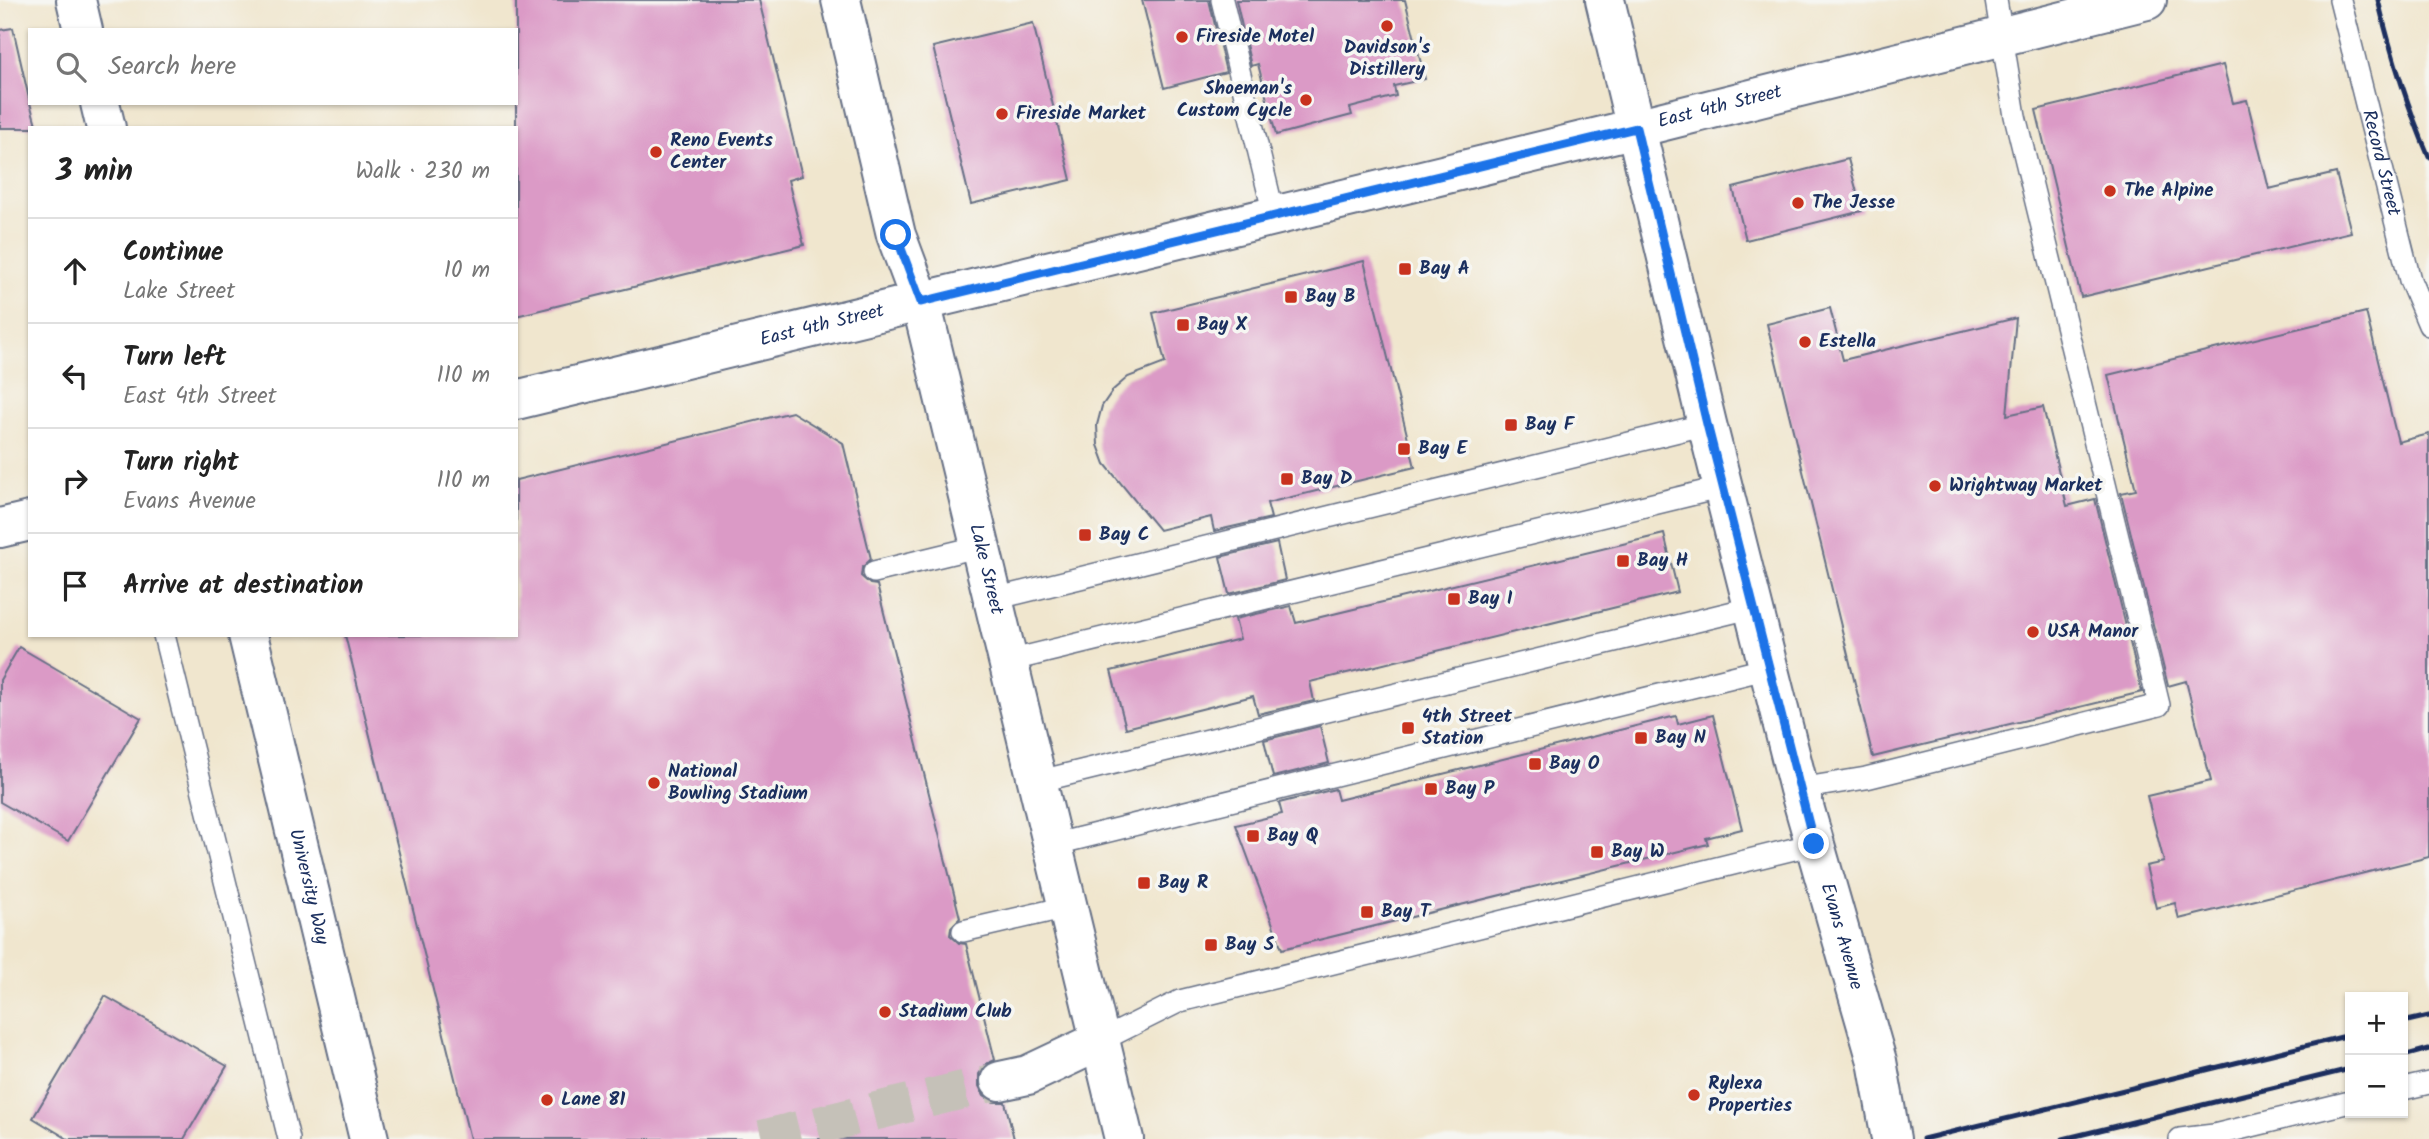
<!DOCTYPE html>
<meta charset="utf-8">
<style>
body{margin:0;font-family:Kalam,sans-serif;background:#f6f6f6;color:#222}
.controls{position:absolute;right:21px;bottom:21px;display:grid;overflow:hidden;border-radius:0px;box-shadow:0 2px 5px #0004}
.controls button{width:63px;height:63px;display:grid;place-items:center;padding:0;border:0;border-bottom:2px solid #e0e0e0;background:#fff;color:#222;font:35px sans-serif}
.stop{position:absolute;width:21px;height:21px;margin:-16px;border:5px solid #1a73e8;border-radius:50%;background:#fff}
.stop.end{background:#1a73e8;border-color:#fff;box-shadow:0 2px 7px #0008}
.list{margin:0;padding:0;list-style:none}
h2{display:flex;justify-content:space-between;align-items:center;height:91px;margin:0;padding:0 28px;font-size:30px}
h2 small{font-size:23px;font-weight:400;color:#767676}
.list li{display:grid;grid-template-columns:46px 1fr auto;gap:21px;align-items:center;box-sizing:border-box;height:105px;padding:0 28px;border-top:2px solid #e0e0e0}
.list b{display:block;font-size:26px;white-space:nowrap}
.list p{margin:0;font-size:23px;white-space:nowrap;color:#767676}
.list em{font-size:23px;font-style:normal;color:#767676}
.icon{flex:none;width:38px;height:38px;fill:none;stroke:currentColor;stroke-width:2;stroke-linecap:round;stroke-linejoin:round}
.map{position:relative;flex:none;width:2429px;height:1139px;overflow:hidden}
.search{position:absolute;background:#fff;box-shadow:0 2px 5px #0004;left:28px;top:28px;width:490px;height:77px;display:flex;align-items:center;gap:18px;box-sizing:border-box;padding:0 24px;border-radius:0px;color:#767676;font-size:26px}
.panel{position:absolute;background:#fff;box-shadow:0 2px 5px #0004;left:28px;top:126px;width:490px;height:511px;border-radius:0px}
.map>svg:first-child{display:block}
.building{fill:#db9ac6}
.lines{fill:none;stroke-linecap:round;stroke-linejoin:round}
.minor-tunnel{stroke:#c5c1b8;stroke-width:38;stroke-dasharray:38 19;stroke-linecap:butt}
.service-casing{stroke:#666f85;stroke-width:24}
.minor-casing{stroke:#666f85;stroke-width:42}
.tertiary-casing{stroke:#666f85;stroke-width:42}
.secondary-casing{stroke:#666f85;stroke-width:42}
.service{stroke:#fff;stroke-width:21}
.minor{stroke:#fff;stroke-width:38}
.tertiary{stroke:#fff;stroke-width:38}
.secondary{stroke:#fff;stroke-width:38}
.rail{stroke:#1b2f5e;stroke-width:5}
.route{stroke:#1a73e8;stroke-width:9}
.poi-dot{fill:#c8321e;stroke:#f6f6f2;stroke-width:2.5}
.labels{text-anchor:middle;dominant-baseline:central;stroke-width:7;stroke-linejoin:round;paint-order:stroke}
.poi-label{font-size:19px;font-weight:bold;fill:#1b2f5e;stroke:#f6f6f2;text-anchor:start}
.street-label{font-size:19px;fill:#1b2f5e;stroke:#f6f6f2}
</style>
<div class="map">
<svg width="2429" height="1139" viewBox="0 0 2429 1139">
<rect width="100%" height="100%" fill="#f6f6f2"/>
<filter id="ink" filterUnits="userSpaceOnUse"><feTurbulence type="fractalNoise" baseFrequency=".0143" numOctaves="2"/><feDisplacementMap in="SourceGraphic" scale="14" xChannelSelector="R" yChannelSelector="G"/><feConvolveMatrix kernelMatrix="1 2 1 2 8 2 1 2 1" color-interpolation-filters="sRGB"/></filter>
<filter id="wash" filterUnits="userSpaceOnUse"><feTurbulence type="fractalNoise" baseFrequency=".00686" numOctaves="4" result="noise"/><feDisplacementMap in="SourceGraphic" scale="28" xChannelSelector="R" yChannelSelector="G"/><feGaussianBlur stdDeviation="1.57" result="paint"/><feColorMatrix in="noise" values="0 0 0 0 0 0 0 0 0 0 0 0 0 0 0 0 0 1.4 0 .05"/><feComposite in="paint" operator="in"/></filter>
<g filter="url(#wash)">
<rect width="100%" height="100%" fill="#f0e6ce"/>
<g id="blocks">
<!-- building -->
<g class="building">
<path d="M516 0H759L802 176 788 180 804 245 516 316Z"/>
<path d="M1142 0H1209L1226 72 1164 88Z"/>
<path d="M1236 0H1405L1425 79 1394 86 1396 96 1350 108 1352 115 1276 135 1258 64 1251 66Z"/>
<path d="M1033 23 1071 180 971 204 933 47Z"/>
<path d="M13 28 30 103 37 128H0V30Z"/>
<path d="M2223 65 2233 103 2247 100 2269 189 2336 173 2351 232 2081 297 2036 110Z"/>
<path d="M1848 159 1862 211 1746 240 1733 188Z"/>
<path d="M1364 261 1415 467 1267 503 1271 518 1214 531 1211 517 1159 530 1105 464 1098 445 1097 425 1102 406 1113 390 1128 377 1165 363 1153 313Z"/>
<path d="M1830 308 1843 360 2016 318 2007 415 2043 407 2067 506 2095 499 2142 692 1873 757 1767 324Z"/>
<path d="M2366 312 2398 442 2429 434V857L2179 919 2175 903 2156 908 2146 866 2164 862 2147 796 2211 781 2186 681 2168 686 2121 493 2136 490 2108 375Z"/>
<path d="M792 412 843 443 871 559 862 568 861 576 870 584 877 585 960 918 951 927 950 935 959 943 966 944 995 1060 986 1064 979 1074V1086L984 1096 993 1102H1005L1014 1139H470L345 635H516V480Z"/>
<path d="M1664 534 1678 592 1310 682 1314 701 1258 714 1253 696 1126 728 1111 671 1240 639 1235 619 1291 606 1296 623Z"/>
<path d="M1277 543 1285 580 1229 594 1220 557Z"/>
<path d="M19 647 141 718 68 841 0 802V680Z"/>
<path d="M1713 715 1742 829 1706 838 1708 844 1282 949 1236 825 1282 814 1279 803 1335 789 1338 800 1676 716 1678 724Z"/>
<path d="M1320 726 1329 763 1273 777 1264 740Z"/>
<path d="M105 996 227 1066 184 1139H68L33 1118Z"/>
</g>
</g>
</g>
<g filter="url(#ink)">
<use href="#blocks" fill-opacity="0" stroke="#666f85" stroke-width="2"/>
<g class="lines">
<!-- minor-tunnel -->
<path class="minor-tunnel" d="M762 1139 1000 1081"/>
<!-- service casing -->
<g class="service-casing">
<g id="service">
<path d="M1222 0 1274 215"/>
<path id="s1" d="M2340 0 2410 280 2429 325"/>
<path d="M874 572 981 546"/>
<path d="M994 599 1707 424"/>
<path d="M164 635 289 1139"/>
<path d="M1008 661 1723 487"/>
<path d="M1036 782 1754 607"/>
<path d="M1799 789 1866 778 2159 705 2015 116 1996 0"/>
<path d="M1052 845 1769 668"/>
<path d="M963 931 1067 907"/>
<path d="M1100 1041 1180 1001 1814 844"/>
<path d="M2403 1089 2429 1083"/>
<path d="M2180 1139 2214 1135 2350 1102"/>
</g>
</g>
<!-- minor casing -->
<g class="minor-casing">
<path id="minor" d="M1000 1081 1028 1075 1100 1041"/>
</g>
<!-- tertiary casing -->
<g class="tertiary-casing">
<g id="tertiary">
<path d="M841 0 896 235 921 302"/>
<path id="s2" d="M1605 0 1707 424 1799 789 1877 1061 1891 1139"/>
</g>
</g>
<!-- secondary casing -->
<g class="secondary-casing">
<g id="secondary">
<path d="M76 0 83 30"/>
<path d="M100 103 106 128"/>
<path id="s3" d="M921 302 1124 1139"/>
<path id="s4" d="M516 400 1636 128 2147 0"/>
<path d="M0 528 30 521"/>
<path id="s5" d="M248 635 369 1139"/>
</g>
</g>
<!-- service -->
<use href="#service" class="service"/>
<!-- minor -->
<use href="#minor" class="minor"/>
<!-- tertiary -->
<use href="#tertiary" class="tertiary"/>
<!-- secondary -->
<use href="#secondary" class="secondary"/>
<!-- rail -->
<g class="rail">
<path d="M2378 0C2391 54 2407 106 2429 157"/>
<path d="M2403 1022 2429 1016"/>
<path d="M2403 1056 2429 1049"/>
<path d="M1923 1139 2350 1035"/>
<path d="M2063 1139 2350 1069"/>
</g>
</g>
</g>
<g class="lines" filter="url(#ink)">
<!-- route -->
<path class="route" d="M896 235 921 302 1636 128 1707 424 1814 844"/>
</g>
<!-- markers -->
<g class="poi-dot">
<circle cx="1387" cy="26" r="7"/>
<circle cx="1182" cy="37" r="7"/>
<circle cx="1306" cy="100" r="7"/>
<circle cx="1002" cy="114" r="7"/>
<circle cx="656" cy="152" r="7"/>
<circle cx="2110" cy="191" r="7"/>
<circle cx="1798" cy="203" r="7"/>
<rect x="1398" y="262" width="14" height="14" rx="3.5"/>
<rect x="1284" y="290" width="14" height="14" rx="3.5"/>
<rect x="1176" y="318" width="14" height="14" rx="3.5"/>
<circle cx="1805" cy="342" r="7"/>
<rect x="1504" y="418" width="14" height="14" rx="3.5"/>
<rect x="1397" y="442" width="14" height="14" rx="3.5"/>
<rect x="1280" y="472" width="14" height="14" rx="3.5"/>
<circle cx="1935" cy="486" r="7"/>
<rect x="1078" y="528" width="14" height="14" rx="3.5"/>
<rect x="1616" y="554" width="14" height="14" rx="3.5"/>
<rect x="1447" y="592" width="14" height="14" rx="3.5"/>
<circle cx="2033" cy="632" r="7"/>
<rect x="1401" y="721" width="14" height="14" rx="3.5"/>
<rect x="1634" y="731" width="14" height="14" rx="3.5"/>
<rect x="1528" y="757" width="14" height="14" rx="3.5"/>
<circle cx="654" cy="783" r="7"/>
<rect x="1424" y="782" width="14" height="14" rx="3.5"/>
<rect x="1246" y="829" width="14" height="14" rx="3.5"/>
<rect x="1590" y="845" width="14" height="14" rx="3.5"/>
<rect x="1137" y="876" width="14" height="14" rx="3.5"/>
<rect x="1360" y="905" width="14" height="14" rx="3.5"/>
<rect x="1204" y="938" width="14" height="14" rx="3.5"/>
<circle cx="885" cy="1012" r="7"/>
<circle cx="1694" cy="1095" r="7"/>
<circle cx="547" cy="1100" r="7"/>
</g>
<g class="labels">
<!-- poi labels -->
<g class="poi-label">
<text x="1196" y="37">Fireside Motel</text>
<text x="1387" y="48" text-anchor="middle">Davidson's<tspan x="1387" dy="22">Distillery</tspan></text>
<text x="1292" y="89" text-anchor="end">Shoeman's<tspan x="1292" dy="22">Custom Cycle</tspan></text>
<text x="1016" y="114">Fireside Market</text>
<text x="670" y="141">Reno Events<tspan x="670" dy="22">Center</tspan></text>
<text x="2124" y="191">The Alpine</text>
<text x="1812" y="203">The Jesse</text>
<text x="1419" y="269">Bay A</text>
<text x="1305" y="297">Bay B</text>
<text x="1197" y="325">Bay X</text>
<text x="1819" y="342">Estella</text>
<text x="1525" y="425">Bay F</text>
<text x="1418" y="449">Bay E</text>
<text x="1301" y="479">Bay D</text>
<text x="1949" y="486">Wrightway Market</text>
<text x="1099" y="535">Bay C</text>
<text x="1637" y="561">Bay H</text>
<text x="1468" y="599">Bay I</text>
<text x="2047" y="632">USA Manor</text>
<text x="1422" y="717">4th Street<tspan x="1422" dy="22">Station</tspan></text>
<text x="1655" y="738">Bay N</text>
<text x="1549" y="764">Bay O</text>
<text x="668" y="772">National<tspan x="668" dy="22">Bowling Stadium</tspan></text>
<text x="1445" y="789">Bay P</text>
<text x="1267" y="836">Bay Q</text>
<text x="1611" y="852">Bay W</text>
<text x="1158" y="883">Bay R</text>
<text x="1381" y="912">Bay T</text>
<text x="1225" y="945">Bay S</text>
<text x="899" y="1012">Stadium Club</text>
<text x="1708" y="1084">Rylexa<tspan x="1708" dy="22">Properties</tspan></text>
<text x="561" y="1100">Lane 81</text>
</g>
<!-- street labels -->
<g class="street-label">
<text stroke="none"><textPath href="#s4" startOffset="1239">East 4th Street</textPath></text>
<text stroke="none"><textPath href="#s1" startOffset="168">Record Street</textPath></text>
<text stroke="none"><textPath href="#s4" startOffset="315">East 4th Street</textPath></text>
<text stroke="none"><textPath href="#s3" startOffset="275">Lake Street</textPath></text>
<text stroke="none"><textPath href="#s5" startOffset="259">University Way</textPath></text>
<text stroke="none"><textPath href="#s2" startOffset="966">Evans Avenue</textPath></text>
</g>
</g>
</svg>
<div class="controls">
<button>+</button>
<button>−</button>
</div>
<div class="stop" style="left:896px;top:235px"></div>
<div class="stop end" style="left:1814px;top:844px"></div>
<div class="search"><svg class="icon" aria-label="search" viewBox="0 0 24 24"><circle cx="10" cy="10" r="6"/><path d="M15 15l6 6"/></svg>Search here</div>
<section class="panel">
<h2>3 min<small>Walk · 230 m</small></h2>
<ul class="list">
<li><svg class="icon" aria-label="ahead" viewBox="0 0 24 24"><path d="M12 20V5M6 11l6-6 6 6"/></svg><div><b>Continue</b><p>Lake Street</p></div><em>10 m</em></li>
<li><svg class="icon" aria-label="left" viewBox="0 0 24 24"><path d="M17 20v-9H6M10 6l-5 5 5 5"/></svg><div><b>Turn left</b><p>East 4th Street</p></div><em>110 m</em></li>
<li><svg class="icon" aria-label="right" viewBox="0 0 24 24"><path d="M7 20v-9h11M14 6l5 5-5 5"/></svg><div><b>Turn right</b><p>Evans Avenue</p></div><em>110 m</em></li>
<li><svg class="icon" aria-label="arrive" viewBox="0 0 24 24"><path d="M6 21V4h12l-3 4 3 4H6"/></svg><div><b>Arrive at destination</b></div></li>
</ul>
</section>
</div>
